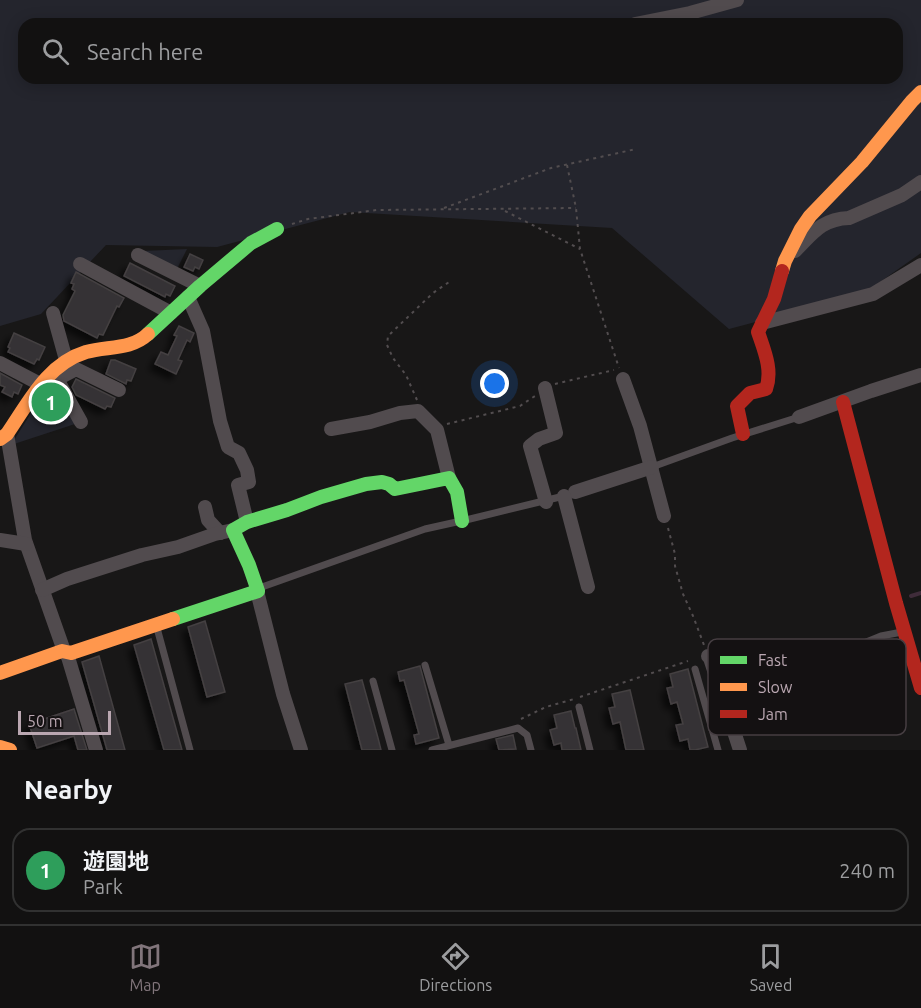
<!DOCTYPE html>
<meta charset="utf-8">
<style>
body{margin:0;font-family:Ubuntu,"Noto Sans JP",sans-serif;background:#1f1f1f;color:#f1f3f6}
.scale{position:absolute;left:18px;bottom:15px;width:93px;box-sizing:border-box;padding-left:6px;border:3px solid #baa7b1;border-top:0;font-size:16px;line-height:21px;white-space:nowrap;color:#baa7b1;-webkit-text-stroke:4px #141112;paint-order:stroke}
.you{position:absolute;left:495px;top:384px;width:21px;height:21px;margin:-15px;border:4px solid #fff;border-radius:50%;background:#1a73e8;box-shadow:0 0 0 9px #1a73e833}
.badge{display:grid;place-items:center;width:39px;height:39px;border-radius:50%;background:#81757b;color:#fff;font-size:20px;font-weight:700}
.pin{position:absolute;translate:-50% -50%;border:3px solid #fff;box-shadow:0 2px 6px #0006}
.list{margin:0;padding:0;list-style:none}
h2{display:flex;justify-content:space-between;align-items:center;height:78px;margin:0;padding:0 24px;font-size:26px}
h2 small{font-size:20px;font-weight:400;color:#9c9d9f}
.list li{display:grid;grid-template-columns:39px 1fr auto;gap:18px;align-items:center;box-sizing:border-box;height:84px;margin:0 12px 12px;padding:0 12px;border:2px solid #313131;border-radius:18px}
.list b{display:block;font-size:22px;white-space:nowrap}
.list p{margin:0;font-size:20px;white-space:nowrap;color:#9c9d9f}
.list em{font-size:20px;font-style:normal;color:#9c9d9f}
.icon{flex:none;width:33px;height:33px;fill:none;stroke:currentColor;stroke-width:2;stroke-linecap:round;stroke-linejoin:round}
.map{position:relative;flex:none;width:921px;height:750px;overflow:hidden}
.search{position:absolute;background:#121111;box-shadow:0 3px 15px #0003;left:18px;right:18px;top:18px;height:66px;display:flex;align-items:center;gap:15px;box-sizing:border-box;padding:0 21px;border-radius:18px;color:#9c9d9f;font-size:22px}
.sheet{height:174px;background:#121111}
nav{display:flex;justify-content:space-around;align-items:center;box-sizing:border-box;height:84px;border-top:2px solid #313131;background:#121111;font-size:16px;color:#9c9d9f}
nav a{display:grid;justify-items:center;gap:3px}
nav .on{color:#81757b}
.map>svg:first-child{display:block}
.green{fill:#24252d;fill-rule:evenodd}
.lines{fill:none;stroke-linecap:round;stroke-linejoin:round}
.stream{stroke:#3f2c3a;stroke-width:4}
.building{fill:#363334;stroke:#444042;stroke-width:1.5;filter:url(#shadow)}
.path{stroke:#524d4f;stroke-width:2;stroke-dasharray:3 4.5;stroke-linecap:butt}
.lane{stroke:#514b4e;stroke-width:7}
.street{stroke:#514b4e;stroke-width:14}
.fast{stroke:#63d668;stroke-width:14}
.slow{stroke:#ff974d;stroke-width:14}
.jam{stroke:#b3261e;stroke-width:14}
.key{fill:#141112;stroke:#463e42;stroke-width:1.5}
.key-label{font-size:16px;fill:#baa7b1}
</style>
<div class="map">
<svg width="921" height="750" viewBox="0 0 921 750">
<defs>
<filter id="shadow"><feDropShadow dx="-5.5" dy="5.5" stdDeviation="3" flood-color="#0009"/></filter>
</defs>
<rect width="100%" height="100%" fill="#181717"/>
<!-- green -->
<g class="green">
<path d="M0 0H921V253L863 294 729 329 612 228 350 212 217 247 106 245 41 314 0 326ZM24 24H897V78H24Z"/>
<path d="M187 249 177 269 143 251Z"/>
<path d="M53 378 78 423 11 445Z"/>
</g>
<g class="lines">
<!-- stream -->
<path class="stream" d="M911 596 921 593"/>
</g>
<!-- building -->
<g class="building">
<path d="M190 254 203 260 199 269 195 267 193 271 184 267Z"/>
<path d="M130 263 175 286 170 296 166 294 165 297 124 276Z"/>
<path d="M76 272 124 298 119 307 117 306 103 335 99 334 97 338 64 321 63 315 75 291 72 289 74 284 71 283Z"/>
<path d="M179 326 194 333 190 342 187 340 178 360 182 361 176 374 155 364 161 352 168 355 177 336 174 335Z"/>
<path d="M14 333 45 347 39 360 37 359 34 364 8 352 10 348 8 347Z"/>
<path d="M111 360H115L136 369 131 381 127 380 126 384 106 374Z"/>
<path d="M0 373 22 385 18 394 14 392 12 397 2 392 5 387 0 385Z"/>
<path d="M76 379 115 398 111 407 107 406 105 409 76 395 72 387Z"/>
<path d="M205 621 225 692 207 697 188 627Z"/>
<path d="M151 639 182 750H164L134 645Z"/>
<path d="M99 656 125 750H107L82 662Z"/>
<path d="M420 666 439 738 416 744 414 735 419 734 404 680 400 681 398 672Z"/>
<path d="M688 669 708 747 695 750H690L688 739 680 741 676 725 683 724 677 702 671 704 667 688 673 687 670 674Z"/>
<path d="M362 680 378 738 381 750H362L345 684Z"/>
<path d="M630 690 634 707 644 750H626L620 722 613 724 609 708 615 707 612 694Z"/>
<path d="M74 709 87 750H78L74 736 37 748 29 724Z"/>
<path d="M571 711 575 728H576L581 750H562L561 743 554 745 550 730 557 728 554 715Z"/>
<path d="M513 735 516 749 499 750 496 739Z"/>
</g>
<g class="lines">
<!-- path -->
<g class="path">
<path d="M567 165 576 208 580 249 619 368"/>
<path d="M444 208 551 168 636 149"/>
<path d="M505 211 580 249"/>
<path d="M292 224 308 219 377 210 576 208"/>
<path d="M555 384 614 370"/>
<path d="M417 400 406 375 393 358 387 345 388 336 433 293 452 280"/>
<path d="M447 424 520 406 535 396"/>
<path d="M668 528 675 554V566L683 594 693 616 704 645"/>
<path d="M580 697 688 661"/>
<path d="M521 719 546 707 574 699"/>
</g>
<!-- lane -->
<g class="lane">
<path d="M652 467 732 438 799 417"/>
<path d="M260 589 262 587 425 529 470 519 564 496"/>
<path d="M157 628 190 750"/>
<path d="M425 665 449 745"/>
<path d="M695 669 718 750"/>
<path d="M373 681 392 750"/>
<path d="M718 684 755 675 859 645 881 636 902 632"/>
<path d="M579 707 590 750"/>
<path d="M432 750 518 728 527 735 531 750"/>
</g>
<!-- street -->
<g class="street">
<path d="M635 24 690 13 737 0"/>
<path d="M795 251C813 233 822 219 849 218L902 195 921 182"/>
<path d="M138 255 200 286"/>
<path d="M80 264 171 313"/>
<path d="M188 297 203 331 220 421 228 447 239 453 247 470 249 482 238 485 247 522"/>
<path d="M53 313 66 360"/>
<path d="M762 323 873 294 921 265"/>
<path d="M0 363 40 384"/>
<path d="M53 372 81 422"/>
<path d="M57 379 76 369 119 390"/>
<path d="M623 379 640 426 664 516"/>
<path d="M545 388 556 433 539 439 530 446 546 502"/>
<path d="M799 417 871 391 921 375"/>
<path d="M331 429 370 422 400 413 418 411 437 430 449 478"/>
<path d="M7 434 25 540 63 648 68 657 96 750"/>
<path d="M575 492 652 467"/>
<path d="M564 496 588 587"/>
<path d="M205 507 208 520 220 533"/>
<path d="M0 540 26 544"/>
<path d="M42 590 67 579 142 555 178 547 215 534 233 530"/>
<path d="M258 591V595L283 694 301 750"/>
<path d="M708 656 710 658 740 750"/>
</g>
<!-- fast -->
<g class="fast">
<path d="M148 334 200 286 251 243 277 229"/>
<path d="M173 619 258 591 249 565 233 530 247 522 287 510 321 497 366 484 382 482 389 484 395 489 449 478 457 492 462 521"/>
</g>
<!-- slow -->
<g class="slow">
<path d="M782 271 785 261 801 229 810 216 862 162 912 101 921 92"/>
<path d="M0 439 7 434C29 402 47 364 86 352 108 346 131 350 148 334"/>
<path d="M0 673 62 651 71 653 173 619"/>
<path d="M0 747 10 750"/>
</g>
<!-- jam -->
<g class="jam">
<path d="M843 402 896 603 921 688"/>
<path d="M743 434 737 406 750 393 766 389C773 370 764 350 758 332L774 299 782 271"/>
</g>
</g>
<!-- legend -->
<rect x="708" y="639" width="198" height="96" rx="9" class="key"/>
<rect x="720" y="656" width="27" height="8" fill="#63d668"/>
<rect x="720" y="683" width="27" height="8" fill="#ff974d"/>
<rect x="720" y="710" width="27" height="8" fill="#b3261e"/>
<g class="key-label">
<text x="758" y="666">Fast</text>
<text x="758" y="693">Slow</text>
<text x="758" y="720">Jam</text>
</g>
</svg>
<div class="scale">50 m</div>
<div class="you"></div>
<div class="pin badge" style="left:51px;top:402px;background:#2e9e5b">1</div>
<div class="search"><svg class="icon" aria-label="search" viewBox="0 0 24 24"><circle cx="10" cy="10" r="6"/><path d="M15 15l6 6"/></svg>Search here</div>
</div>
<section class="sheet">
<h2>Nearby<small></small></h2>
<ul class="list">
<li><span class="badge" style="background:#2e9e5b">1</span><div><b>遊園地</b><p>Park</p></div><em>240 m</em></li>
</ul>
</section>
<nav>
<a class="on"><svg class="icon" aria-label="map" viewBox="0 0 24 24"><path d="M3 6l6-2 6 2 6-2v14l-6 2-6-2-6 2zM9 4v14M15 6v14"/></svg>Map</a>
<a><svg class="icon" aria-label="directions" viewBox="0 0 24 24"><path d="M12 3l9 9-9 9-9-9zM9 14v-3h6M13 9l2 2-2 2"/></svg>Directions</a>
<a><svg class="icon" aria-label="saved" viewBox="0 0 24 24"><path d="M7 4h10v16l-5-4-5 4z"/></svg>Saved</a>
</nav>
